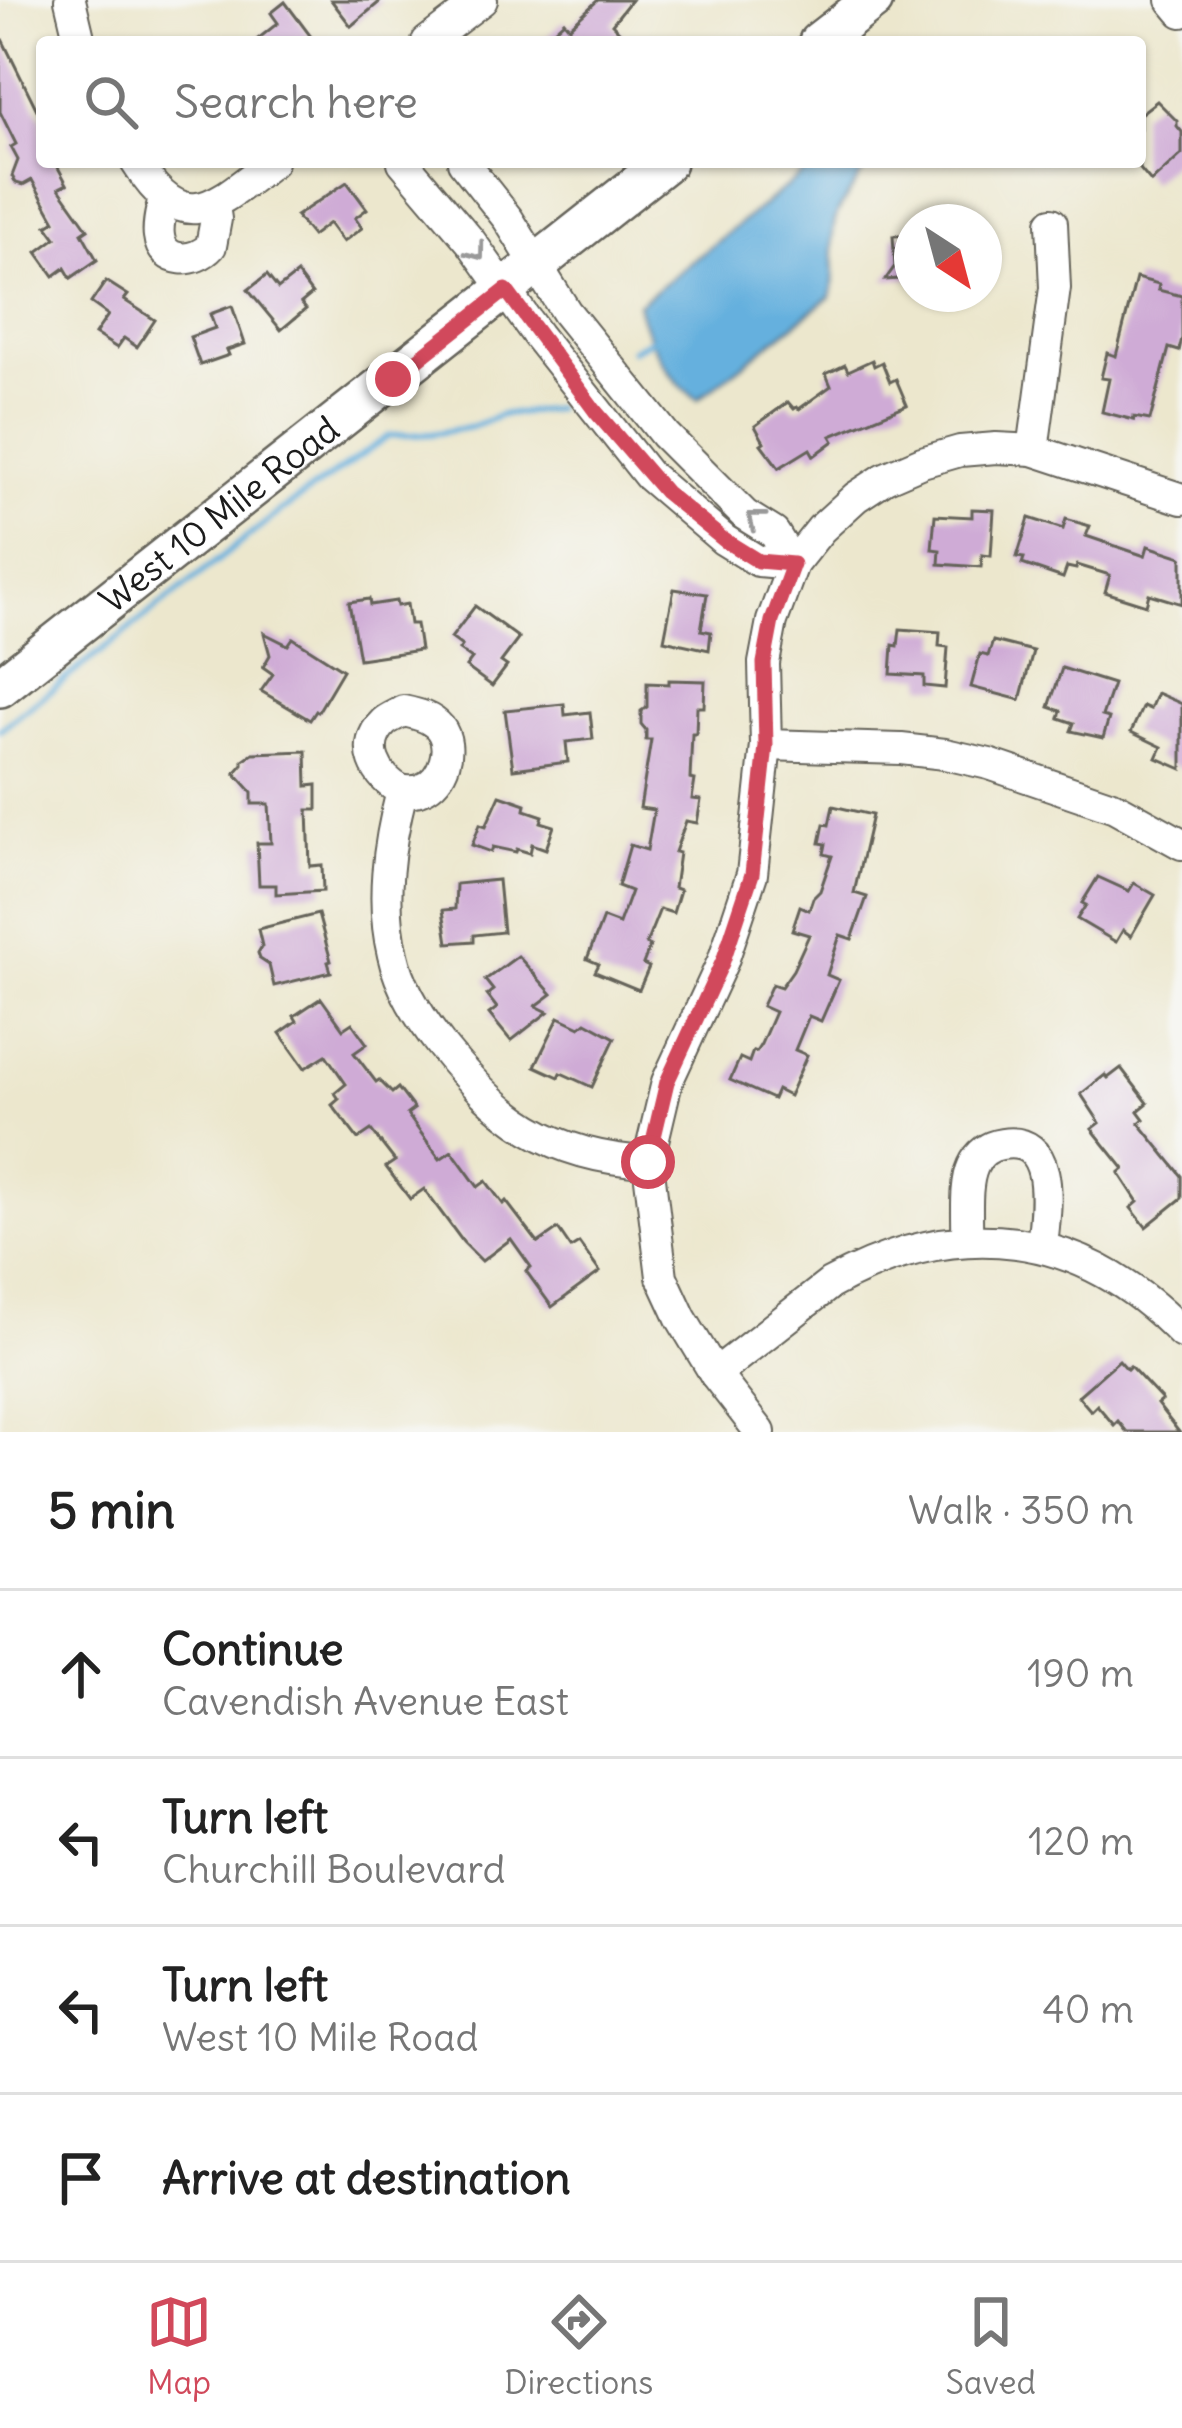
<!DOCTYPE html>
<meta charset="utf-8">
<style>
body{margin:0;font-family:Delius,sans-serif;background:#f6f6f6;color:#222}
.compass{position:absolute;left:894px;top:204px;width:108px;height:108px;border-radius:50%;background:#fff;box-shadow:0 3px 9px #0004;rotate:144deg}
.stop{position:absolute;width:36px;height:36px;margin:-27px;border:9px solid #d1495b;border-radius:50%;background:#fff}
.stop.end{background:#d1495b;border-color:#fff;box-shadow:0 3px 12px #0008}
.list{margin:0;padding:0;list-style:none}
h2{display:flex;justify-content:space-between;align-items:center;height:156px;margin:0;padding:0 48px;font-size:51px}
h2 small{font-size:39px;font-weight:400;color:#767676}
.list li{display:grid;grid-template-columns:78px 1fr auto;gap:36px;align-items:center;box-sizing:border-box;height:168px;padding:0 48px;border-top:3px solid #e0e0e0}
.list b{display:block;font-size:45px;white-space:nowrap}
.list p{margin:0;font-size:39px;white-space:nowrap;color:#767676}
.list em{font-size:39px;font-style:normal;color:#767676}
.icon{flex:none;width:66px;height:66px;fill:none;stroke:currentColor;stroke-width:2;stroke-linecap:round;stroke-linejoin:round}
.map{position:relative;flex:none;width:1182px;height:1432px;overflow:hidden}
.search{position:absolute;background:#fff;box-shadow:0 3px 9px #0004;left:36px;right:36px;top:36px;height:132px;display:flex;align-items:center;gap:30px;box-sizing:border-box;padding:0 42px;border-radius:12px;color:#767676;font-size:45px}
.sheet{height:828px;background:#fff}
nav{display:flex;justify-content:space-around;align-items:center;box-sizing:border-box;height:168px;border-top:3px solid #e0e0e0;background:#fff;font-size:33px;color:#767676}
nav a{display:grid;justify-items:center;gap:6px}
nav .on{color:#d1495b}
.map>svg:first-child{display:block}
.water{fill:#65b0de;stroke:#40667d;stroke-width:3}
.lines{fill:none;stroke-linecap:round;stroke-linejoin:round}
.stream{stroke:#65b0de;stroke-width:6}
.building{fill:#cfabd6}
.minor-casing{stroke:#65635a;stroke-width:34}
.major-casing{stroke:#65635a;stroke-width:44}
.minor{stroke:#fff;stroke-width:30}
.major{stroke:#fff;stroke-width:39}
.oneway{stroke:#999}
.route{stroke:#d1495b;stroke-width:15}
.labels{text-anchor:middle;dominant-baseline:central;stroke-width:9;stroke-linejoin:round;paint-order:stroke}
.street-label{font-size:36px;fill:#1c1c1c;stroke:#f6f6f2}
</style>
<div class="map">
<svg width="1182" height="1432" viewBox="0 0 1182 1432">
<rect width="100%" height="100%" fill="#f6f6f2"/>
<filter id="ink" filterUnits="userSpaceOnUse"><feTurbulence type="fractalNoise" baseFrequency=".00833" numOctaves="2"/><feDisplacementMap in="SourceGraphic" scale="24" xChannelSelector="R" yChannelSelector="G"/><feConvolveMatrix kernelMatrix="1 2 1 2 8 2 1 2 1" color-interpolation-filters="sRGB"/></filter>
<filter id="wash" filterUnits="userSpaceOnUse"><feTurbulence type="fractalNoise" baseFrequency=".004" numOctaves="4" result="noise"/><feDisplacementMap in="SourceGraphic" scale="48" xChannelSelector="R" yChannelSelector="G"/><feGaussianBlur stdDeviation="2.7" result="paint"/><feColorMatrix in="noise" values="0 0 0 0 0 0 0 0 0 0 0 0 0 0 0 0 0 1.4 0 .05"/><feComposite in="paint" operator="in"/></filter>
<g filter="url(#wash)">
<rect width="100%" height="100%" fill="#ece7cd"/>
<!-- water -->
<path class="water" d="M818 162H865C862 184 838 201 834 225 829 249 838 271 831 296L698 399C668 381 646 337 638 304Z"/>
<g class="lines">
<!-- stream -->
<g class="stream">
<path d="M632 350 652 339"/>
<path d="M0 730 281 511 389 436 431 434 471 427 501 415 555 409"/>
</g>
</g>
<g id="blocks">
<!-- building -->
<g class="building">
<path d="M331 0H382L351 26Z"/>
<path d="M598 0H631L612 24 622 34 613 42H541L564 21 569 27Z"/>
<path d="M285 2 315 42H254L278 23 271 13Z"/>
<path d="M0 35 42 120V162H55L67 184 59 188 88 229 82 233 97 260 71 278 65 268 54 276 37 252 56 238 47 226 55 221 32 180 23 185 16 183 12 176 18 160 11 147 16 144 0 112Z"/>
<path d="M1157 101 1177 121V126L1182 132V154L1151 182 1140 169V114Z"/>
<path d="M347 182 367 209 355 218 362 228 343 242 329 223 312 236 296 216Z"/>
<path d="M912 235V278L885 280 895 266 893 236Z"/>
<path d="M297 274 312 294 301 303 306 309 281 330 248 290 267 275 278 289Z"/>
<path d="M1136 278 1159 284 1158 290 1182 296V338L1179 351 1169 348 1150 420 1134 417V420L1102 412 1109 379 1101 378 1107 353 1116 356Z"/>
<path d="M106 281 128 295 124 300 155 320 137 347 124 338 117 348 95 334 108 315 91 303Z"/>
<path d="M232 306 245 344 227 350 229 355 200 365 190 337 215 328 210 314Z"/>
<path d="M872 360 874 366 882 362 890 382 896 379 907 405 831 436 834 441 814 456 810 449 779 468 761 444 764 442 755 426 788 402 794 409 797 407 799 409 831 386 826 374 845 365 848 371Z"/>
<path d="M972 509 994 510 991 556 982 555 981 567 939 564 940 550 932 549 935 515 972 517Z"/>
<path d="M1029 518 1063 529 1066 519 1090 526 1086 536 1145 556 1148 546 1182 557V604L1149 594 1146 605 1105 592 1110 575 1077 565 1076 569 1067 567 1063 578 1022 564 1024 558 1017 557Z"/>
<path d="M674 589 707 594 701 630 711 632 709 650 664 640Z"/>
<path d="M369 599 370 605 396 601 397 606 407 604 410 624H416L420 650 359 659 349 602Z"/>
<path d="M475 606 519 638 501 662 507 666 492 686 466 667 472 659 459 650 462 646 451 638Z"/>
<path d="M900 629 940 632 939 646 948 647 945 688 924 686V676L891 674 893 645 898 646Z"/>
<path d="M264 633 288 645 293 638 343 670 318 712 316 711 310 720 261 691 273 674 263 667 270 655Z"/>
<path d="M993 641 1033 651 1020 700 971 687 980 654 988 656Z"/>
<path d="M1062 668 1113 684 1102 716 1109 718 1103 738 1071 731 1074 723 1059 718 1061 711 1049 707Z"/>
<path d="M669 680 705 681 704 707H697L696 734H692L690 779 695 780 692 799 701 800 697 823 686 821 675 852 679 853 674 888 680 890 673 913 660 909 646 944 650 946 643 964 649 967 639 990 595 972 599 964 587 959 603 918 619 924 631 891 618 886 630 845 647 850 654 810 640 808 651 740H646V730L641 724V711L647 707V683L669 684Z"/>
<path d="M1157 693 1182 704V769L1157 758 1162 747 1131 732 1143 706 1150 709Z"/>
<path d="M564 704 565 715 590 712 593 739 566 742 568 762 513 769 505 710Z"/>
<path d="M306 751 307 786 317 785V810H308L310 866 322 865 323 891 276 894V885H259L257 843H271L269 804H252V792L235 773 243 764V760L253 753Z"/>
<path d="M500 795 526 804 525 810 543 816 541 822 554 826 546 849 532 844 530 853 517 849 516 852 493 847 491 852 472 845 480 824 486 826Z"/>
<path d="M833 806 872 815 854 893 867 897 852 939 840 935 827 975 839 980 821 1021 809 1016 795 1050 807 1055 789 1096 777 1090 773 1099 730 1080 740 1058 749 1062 753 1051 756 1052 761 1044 775 1012 762 1006 772 984 781 987 793 970 809 935 792 930 800 906 809 910 813 898 820 891 832 856 824 854 826 844 820 843 824 824 829 825Z"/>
<path d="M1098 877 1129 891 1134 883 1155 895 1131 936 1123 930 1116 942 1077 919 1086 905 1082 903Z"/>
<path d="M498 880 503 932 474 935V941L448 943 443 910 455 909 456 884Z"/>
<path d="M318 914 331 961 328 962 331 972 274 986 269 965 260 959 258 953 262 946 258 929Z"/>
<path d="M518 956 552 994 536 1006 548 1012 511 1041 489 1014 497 1008 487 995 493 990 485 980Z"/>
<path d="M321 998 343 1029 352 1023 367 1044 354 1053 376 1082 379 1080 392 1093 398 1088 414 1109 407 1114 440 1159 452 1151 478 1187 486 1181 503 1204 506 1201 538 1243 558 1229 571 1248 579 1243 600 1272 552 1307 526 1271 531 1267 511 1239 482 1261 463 1242 424 1189 410 1199 386 1167 395 1161 371 1130 358 1139 332 1105 339 1099 335 1093 346 1084 326 1055 305 1068 280 1033 297 1021 294 1016Z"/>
<path d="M559 1017 580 1027 586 1022 615 1038 592 1087 561 1073 559 1077 535 1066Z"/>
<path d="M1121 1068 1148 1103 1138 1111 1144 1119 1139 1123 1182 1176V1198L1146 1227 1131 1208 1138 1202 1119 1173 1124 1169 1092 1129 1100 1123 1081 1094 1105 1075 1108 1078Z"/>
<path d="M1119 1360 1127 1369 1130 1366 1162 1400 1157 1404 1179 1432H1127L1118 1421 1114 1425 1097 1405 1091 1411 1078 1396Z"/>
</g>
</g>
</g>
<g filter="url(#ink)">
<use href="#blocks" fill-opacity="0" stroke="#65635a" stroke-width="3"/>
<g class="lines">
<!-- minor casing -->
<g class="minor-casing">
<g id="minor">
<path d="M70 0 80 42"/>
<path d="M1172 0 1182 12"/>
<path d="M427 42 482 0"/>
<path d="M136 162C185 240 215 205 272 162"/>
<path d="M403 162 471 242 537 335 648 475 724 540 758 561 793 564 774 533 745 515 665 435 566 312 508 219 463 162"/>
<path d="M164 197C162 209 157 224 159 236 162 265 196 263 211 246L216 219 214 206"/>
<path d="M1033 450 1055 288 1052 223"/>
<path d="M766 745 901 749 945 754 989 764 1115 807 1182 844"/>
<path d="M402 791C376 777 359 746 384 722 390 717 397 715 403 711 417 714 431 717 440 728 454 747 444 780 422 789 416 792 409 791 402 791 388 845 380 901 393 955 400 988 420 1018 440 1044 499 1118 550 1157 648 1162"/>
<path d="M967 1240C968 1218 964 1186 973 1166 979 1153 988 1146 1002 1144 1059 1135 1045 1213 1042 1247"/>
<path d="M715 1374 830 1284C957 1214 1080 1228 1182 1333"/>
<path d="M760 1432 715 1374 681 1318 662 1277 648 1162 667 1082 723 961 752 874 766 745 764 663 772 621 793 564 821 529 856 497 885 478 922 462 960 451 996 448 1033 450 1182 499"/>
</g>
</g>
<!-- major casing -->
<g class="major-casing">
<g id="major">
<path d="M819 42 873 0"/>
<path id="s1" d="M0 687 666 162"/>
</g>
</g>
<!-- minor -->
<use href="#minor" class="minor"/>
<!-- major -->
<use href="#major" class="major"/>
</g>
<!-- one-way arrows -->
<defs><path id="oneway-chevron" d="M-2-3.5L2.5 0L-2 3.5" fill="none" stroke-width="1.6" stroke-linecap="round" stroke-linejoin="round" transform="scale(3)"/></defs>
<g class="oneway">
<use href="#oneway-chevron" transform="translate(477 252) rotate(53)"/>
<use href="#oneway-chevron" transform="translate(755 519) rotate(-142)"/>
</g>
</g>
<g class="lines" filter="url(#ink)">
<!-- route -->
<path class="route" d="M393 379 506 290 596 412 665 492 724 540 758 561 793 564 772 621 764 663 766 746 752 874 723 961 667 1082 648 1162"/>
</g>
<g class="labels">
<!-- street labels -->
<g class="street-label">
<text stroke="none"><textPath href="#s1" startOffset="279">West 10 Mile Road</textPath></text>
</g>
</g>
</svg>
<svg class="compass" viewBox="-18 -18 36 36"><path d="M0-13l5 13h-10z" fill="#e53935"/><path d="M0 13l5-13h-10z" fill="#767676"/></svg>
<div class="stop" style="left:648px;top:1162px"></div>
<div class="stop end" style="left:393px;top:379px"></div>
<div class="search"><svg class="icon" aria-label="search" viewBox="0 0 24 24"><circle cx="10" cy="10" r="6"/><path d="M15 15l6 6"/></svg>Search here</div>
</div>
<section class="sheet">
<h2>5 min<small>Walk · 350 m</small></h2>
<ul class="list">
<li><svg class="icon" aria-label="ahead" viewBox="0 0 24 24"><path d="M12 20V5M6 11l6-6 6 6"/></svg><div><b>Continue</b><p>Cavendish Avenue East</p></div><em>190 m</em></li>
<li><svg class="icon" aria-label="left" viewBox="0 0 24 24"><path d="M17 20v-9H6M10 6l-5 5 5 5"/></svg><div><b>Turn left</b><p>Churchill Boulevard</p></div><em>120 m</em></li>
<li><svg class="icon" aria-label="left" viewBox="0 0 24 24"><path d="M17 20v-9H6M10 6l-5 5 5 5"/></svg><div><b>Turn left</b><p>West 10 Mile Road</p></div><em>40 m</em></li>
<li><svg class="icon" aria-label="arrive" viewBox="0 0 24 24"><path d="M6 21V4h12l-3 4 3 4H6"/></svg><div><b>Arrive at destination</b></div></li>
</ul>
</section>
<nav>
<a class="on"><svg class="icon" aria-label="map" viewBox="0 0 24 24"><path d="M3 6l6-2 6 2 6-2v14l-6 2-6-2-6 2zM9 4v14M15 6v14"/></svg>Map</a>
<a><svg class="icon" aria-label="directions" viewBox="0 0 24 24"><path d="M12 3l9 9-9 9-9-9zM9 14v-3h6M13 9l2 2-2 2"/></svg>Directions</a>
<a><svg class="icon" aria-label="saved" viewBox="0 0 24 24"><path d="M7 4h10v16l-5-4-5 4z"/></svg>Saved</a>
</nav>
